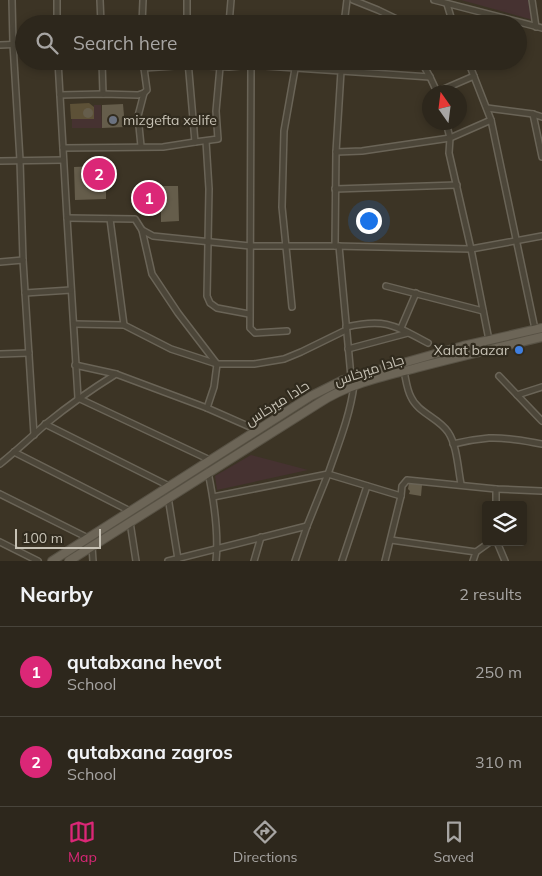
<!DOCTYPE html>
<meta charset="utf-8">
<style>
body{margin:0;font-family:Mulish,Cairo,sans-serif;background:#393329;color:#f1f3f6}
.controls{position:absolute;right:15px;bottom:15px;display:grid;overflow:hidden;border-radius:5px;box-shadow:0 2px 8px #0003}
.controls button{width:45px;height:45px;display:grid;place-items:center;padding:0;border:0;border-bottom:1px solid #48443b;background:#2d271c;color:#f1f3f6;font:25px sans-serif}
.compass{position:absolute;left:422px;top:85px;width:45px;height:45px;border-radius:50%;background:#2d271c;box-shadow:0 2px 8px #0003;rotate:346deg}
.scale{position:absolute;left:15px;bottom:12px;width:86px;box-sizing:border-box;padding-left:5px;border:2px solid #c7c2b5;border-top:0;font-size:14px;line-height:18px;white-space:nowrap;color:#c7c2b5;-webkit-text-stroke:4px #312b1e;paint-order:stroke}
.you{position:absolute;left:368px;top:220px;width:18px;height:18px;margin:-12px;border:4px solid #fff;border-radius:50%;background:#1a73e8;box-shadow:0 0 0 8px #1a73e833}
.badge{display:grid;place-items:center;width:32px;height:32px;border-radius:50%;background:#db2777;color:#fff;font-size:16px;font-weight:700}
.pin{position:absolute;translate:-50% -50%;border:2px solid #fff;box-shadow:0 1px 5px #0006}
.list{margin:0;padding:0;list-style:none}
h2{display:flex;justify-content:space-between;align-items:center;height:65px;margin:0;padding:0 20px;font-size:21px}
h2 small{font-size:16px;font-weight:400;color:#a7a5a3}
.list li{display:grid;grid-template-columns:32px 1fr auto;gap:15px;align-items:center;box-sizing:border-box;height:90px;padding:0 20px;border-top:1px solid #48443b}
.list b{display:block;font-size:19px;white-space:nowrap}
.list p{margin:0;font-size:16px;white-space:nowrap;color:#a7a5a3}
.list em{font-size:16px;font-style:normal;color:#a7a5a3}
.icon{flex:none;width:28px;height:28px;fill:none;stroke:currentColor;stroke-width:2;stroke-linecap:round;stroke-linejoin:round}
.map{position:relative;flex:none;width:542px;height:561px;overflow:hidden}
.search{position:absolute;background:#2d271c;box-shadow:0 2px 8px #0003;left:15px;right:15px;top:15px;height:55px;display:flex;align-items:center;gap:12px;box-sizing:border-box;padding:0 18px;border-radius:28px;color:#a7a5a3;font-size:19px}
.sheet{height:245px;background:#2d271c}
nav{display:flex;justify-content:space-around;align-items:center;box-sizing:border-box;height:70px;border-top:1px solid #48443b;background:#2d271c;font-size:14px;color:#a7a5a3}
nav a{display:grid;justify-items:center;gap:2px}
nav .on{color:#db2777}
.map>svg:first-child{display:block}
.green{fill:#463231}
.water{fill:#5d5137}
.building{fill:#655d4b}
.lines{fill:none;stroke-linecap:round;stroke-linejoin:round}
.minor-casing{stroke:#6a6457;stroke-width:8}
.primary-casing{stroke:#585245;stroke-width:10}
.minor{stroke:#4c4639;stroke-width:5}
.primary{stroke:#6c6557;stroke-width:8}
.worship-dot{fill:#6b7280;stroke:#312b1e;stroke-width:2}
.shop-dot{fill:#3f7fe0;stroke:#312b1e;stroke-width:2}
.labels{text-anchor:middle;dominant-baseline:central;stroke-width:4.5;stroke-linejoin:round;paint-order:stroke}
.poi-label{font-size:14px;fill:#c7c2b5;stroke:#312b1e;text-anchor:start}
.street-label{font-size:14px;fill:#c7c2b5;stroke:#312b1e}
</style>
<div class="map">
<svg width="542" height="561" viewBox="0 0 542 561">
<rect width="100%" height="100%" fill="#3c3425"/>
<!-- green -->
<g class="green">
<path d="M461 0H530L533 20Z"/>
<path d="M94 105H101L102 128H72V119H94Z"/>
<path d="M251 455 308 470 217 490 215 476Z"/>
</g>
<!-- water -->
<path class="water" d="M89 103 94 107V119H71L70 104Z"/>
<!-- building -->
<g class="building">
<path d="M123 104 125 127 102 128V105Z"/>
<circle cx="88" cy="113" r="5"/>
<path d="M97 166V174L106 173V199L75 200 74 167Z"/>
<path d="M157 186H178L179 221 161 222V212H158Z"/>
<path d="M409 483 422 485 421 496 409 494 410 491 408 489Z"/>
</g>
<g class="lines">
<!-- minor casing -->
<g class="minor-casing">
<g id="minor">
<path d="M12 0 13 44 20 160 23 260 34 435"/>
<path d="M57 0V24"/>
<path d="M100 0 101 24"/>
<path d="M353 0 378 10 405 23"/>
<path d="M434 0 542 28"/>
<path d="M532 0 536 27"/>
<path d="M447 4 453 24"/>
<path d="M142 24 143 0"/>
<path d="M187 24V0"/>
<path d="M229 24 231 0"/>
<path d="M344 24 347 0"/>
<path d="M0 45 24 44"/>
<path d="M58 61 67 218 78 398 210 460"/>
<path d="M102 61 103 94"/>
<path d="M188 61 195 142"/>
<path d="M341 61V71L430 77"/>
<path d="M421 61 430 77 437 92"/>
<path d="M468 61 491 120 535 329"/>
<path d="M251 65 250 328 255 333 287 331"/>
<path d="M144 68 189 65 229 67 251 65 341 71 336 152 335 246"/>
<path d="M437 92 474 76"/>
<path d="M60 95 103 94 138 95 144 93 147 90 143 61"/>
<path d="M487 108 533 114 542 117"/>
<path d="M533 114 542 157"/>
<path d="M446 122 450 138 449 153 471 249 489 340"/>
<path d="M206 141 209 189 207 296 210 303 217 308 249 314"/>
<path d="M141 146 138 116 144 93"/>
<path d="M63 148 163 147 195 142 218 139 216 111 220 67"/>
<path d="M336 152 362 151 450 138 491 120"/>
<path d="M0 161 63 160"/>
<path d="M335 189 457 185"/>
<path d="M67 218 135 219 142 230 153 236 250 246H335L471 249 542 236"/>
<path d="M110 219 124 325"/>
<path d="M142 230 152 274 178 313 217 364 214 387 207 408"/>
<path d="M339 246 351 377"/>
<path d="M0 262 23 260"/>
<path d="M386 286 483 311"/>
<path d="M25 293 71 290"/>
<path d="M292 307 282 207 284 131 295 69"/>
<path d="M74 324 124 325 171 349 217 364H254L284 359 301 352 346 330"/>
<path d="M346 327C385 318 394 325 428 343"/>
<path d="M401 328 416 293"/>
<path d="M348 349 408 333"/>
<path d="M0 354 29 353"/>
<path d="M75 365 116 374"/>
<path d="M404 371C406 380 407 390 411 397 418 413 439 418 448 432 457 445 458 469 461 484"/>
<path d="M499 376 542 421"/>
<path d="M354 385C350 416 338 445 328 474L401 496"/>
<path d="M517 395 542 387"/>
<path d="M45 424 169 486"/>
<path d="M453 444C465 441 477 439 489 438 507 437 525 441 542 444"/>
<path d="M14 452 130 511"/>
<path d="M0 464C16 451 31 437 47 423 69 405 92 389 116 374L207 408 257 430"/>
<path d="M208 472C214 501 219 532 216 561"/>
<path d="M0 494 88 538"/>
<path d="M168 497 178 559"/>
<path d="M213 497 328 474 307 526 295 561"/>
<path d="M496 505V489"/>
<path d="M130 522 136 561"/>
<path d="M391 540 476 552 473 561"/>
<path d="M0 542 38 561"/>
<path d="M497 542 505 561"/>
<path d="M92 546 93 561"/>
<path d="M476 552 490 542"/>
<path d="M168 561 307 526"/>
<path d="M254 561 261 537"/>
<path d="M342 561 367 486"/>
<path d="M385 561 401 496 402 486 407 480 496 489 542 491"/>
</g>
</g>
<!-- primary casing -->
<g class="primary-casing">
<g id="primary">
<path d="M52 561 311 396 343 380 463 346 542 328"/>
<path d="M69 561 319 403C348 384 382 377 416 368 458 357 500 347 542 337"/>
</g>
</g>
<!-- minor -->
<use href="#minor" class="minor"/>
<!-- primary -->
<use href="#primary" class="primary"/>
</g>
<!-- markers -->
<circle class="worship-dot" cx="113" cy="120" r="5"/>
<circle class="shop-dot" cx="519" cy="350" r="5"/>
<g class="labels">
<!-- poi labels -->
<g class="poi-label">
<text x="123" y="120">mizgefta xelife</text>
<text x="509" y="350" text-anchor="end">Xalat bazar</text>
</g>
<!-- street labels -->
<g class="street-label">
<text transform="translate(369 370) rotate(-18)">جادا ميرخاس</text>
<text transform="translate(277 403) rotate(-32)">حادا ميرخاس</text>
</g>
</g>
</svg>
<div class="controls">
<button><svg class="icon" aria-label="layers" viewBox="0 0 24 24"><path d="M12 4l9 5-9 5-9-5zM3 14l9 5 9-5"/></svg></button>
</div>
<svg class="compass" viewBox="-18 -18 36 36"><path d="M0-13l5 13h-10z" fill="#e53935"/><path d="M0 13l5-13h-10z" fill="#a7a5a3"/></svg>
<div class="scale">100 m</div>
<div class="you"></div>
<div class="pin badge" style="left:149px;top:198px">1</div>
<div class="pin badge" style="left:99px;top:174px">2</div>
<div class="search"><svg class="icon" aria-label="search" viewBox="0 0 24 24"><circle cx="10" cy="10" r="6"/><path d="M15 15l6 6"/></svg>Search here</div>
</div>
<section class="sheet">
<h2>Nearby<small>2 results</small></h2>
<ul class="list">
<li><span class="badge">1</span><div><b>qutabxana hevot</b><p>School</p></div><em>250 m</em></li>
<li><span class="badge">2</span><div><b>qutabxana zagros</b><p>School</p></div><em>310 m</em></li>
</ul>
</section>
<nav>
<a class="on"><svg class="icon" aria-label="map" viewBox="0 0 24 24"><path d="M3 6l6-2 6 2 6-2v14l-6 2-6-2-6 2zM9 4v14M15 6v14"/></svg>Map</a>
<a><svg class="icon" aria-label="directions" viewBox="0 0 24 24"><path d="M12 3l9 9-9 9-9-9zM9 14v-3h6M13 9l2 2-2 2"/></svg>Directions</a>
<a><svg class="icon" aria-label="saved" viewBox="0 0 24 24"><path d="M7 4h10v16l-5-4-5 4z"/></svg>Saved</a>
</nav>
